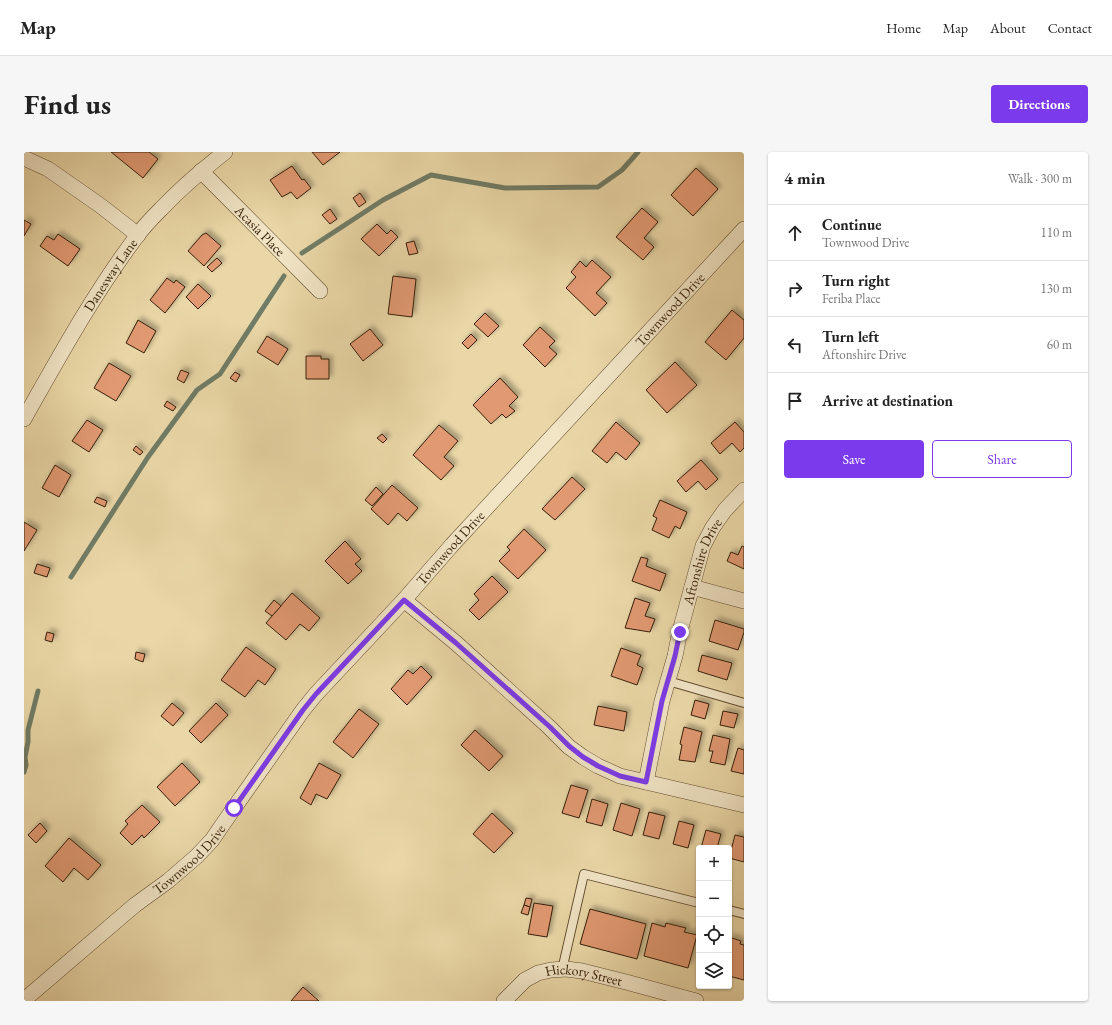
<!DOCTYPE html>
<meta charset="utf-8">
<style>
body{margin:0;font-family:"EB Garamond",serif;background:#f6f6f6;color:#222}
.controls{position:absolute;right:12px;bottom:12px;display:grid;overflow:hidden;border-radius:4px;box-shadow:0 1px 3px #0004}
.controls button{width:36px;height:36px;display:grid;place-items:center;padding:0;border:0;border-bottom:1px solid #e0e0e0;background:#fff;color:#222;font:20px sans-serif}
.stop{position:absolute;width:12px;height:12px;margin:-9px;border:3px solid #7c3aed;border-radius:50%;background:#fff}
.stop.end{background:#7c3aed;border-color:#fff;box-shadow:0 1px 4px #0008}
.list{margin:0;padding:0;list-style:none}
h2{display:flex;justify-content:space-between;align-items:center;height:52px;margin:0;padding:0 16px;font-size:17px}
h2 small{font-size:13px;font-weight:400;color:#767676}
.list li{display:grid;grid-template-columns:26px 1fr auto;gap:12px;align-items:center;box-sizing:border-box;height:56px;padding:0 16px;border-top:1px solid #e0e0e0}
.list b{display:block;font-size:15px;white-space:nowrap}
.list p{margin:0;font-size:13px;white-space:nowrap;color:#767676}
.list em{font-size:13px;font-style:normal;color:#767676}
.actions{display:flex;gap:8px;padding:12px 16px}
.actions a{flex:1;padding:9px 0;border:1px solid #7c3aed;border-radius:4px;text-align:center;font-size:14px;color:#7c3aed}
.actions .main{background:#7c3aed;color:#fff}
.icon{flex:none;width:22px;height:22px;fill:none;stroke:currentColor;stroke-width:2;stroke-linecap:round;stroke-linejoin:round}
.map{position:relative;flex:none;width:720px;height:849px;overflow:hidden;border-radius:4px}
header{display:flex;align-items:center;gap:24px;box-sizing:border-box;height:56px;padding:0 20px;background:#fff;border-bottom:1px solid #e0e0e0}
header strong{font-size:19px}
nav{display:flex;gap:22px;margin-inline-start:auto;font-size:14px}
.intro{display:flex;align-items:center;justify-content:space-between;box-sizing:border-box;height:96px;padding:0 24px}
h1{margin:0;font-size:28px}
.button{padding:10px 18px;border-radius:4px;background:#7c3aed;color:#fff;font-size:14px;font-weight:700}
main{display:flex;gap:24px;padding:0 24px}
aside{flex:1;background:#fff;border-radius:4px;box-shadow:0 1px 3px #0004}
.map>svg:first-child{display:block}
.lines{fill:none;stroke-linecap:round;stroke-linejoin:round}
.stream{stroke:#707c66;stroke-width:5}
.building{fill:#e19972;stroke:#341e07;filter:url(#shadow)}
.service-casing{stroke:#624c2f;stroke-width:10}
.minor-casing{stroke:#624c2f;stroke-width:16}
.service{stroke:#f1e5c6;stroke-width:8}
.minor{stroke:#f1e5c6;stroke-width:15}
.route{stroke:#7c3aed;stroke-width:5}
.labels{text-anchor:middle;dominant-baseline:central;stroke-width:3;stroke-linejoin:round;paint-order:stroke}
.street-label{font-size:14px;fill:#341e07;stroke:#f1e5c6}
</style>
<header>
<strong>Map</strong>
<nav><a>Home</a><a>Map</a><a>About</a><a>Contact</a></nav>
</header>
<div class="intro"><h1>Find us</h1><a class="button">Directions</a></div>
<main>
<div class="map">
<svg width="720" height="849" viewBox="0 0 720 849">
<defs>
<filter id="shadow"><feDropShadow dx="3.5" dy="-3.5" stdDeviation="2" flood-color="#0004"/></filter>
</defs>
<rect width="100%" height="100%" fill="#ead7a7"/>
<filter id="stains"><feTurbulence type="fractalNoise" baseFrequency=".005" numOctaves="4"/><feColorMatrix values="0 0 0 0 .2 0 0 0 0 .09 0 0 0 0 .02 0 0 0 .5 -.17"/></filter>
<radialGradient id="worn" r=".72"><stop offset=".6" stop-color="#630" stop-opacity="0"/><stop offset="1" stop-color="#630" stop-opacity=".3"/></radialGradient>
<g class="lines">
<!-- stream -->
<g class="stream">
<path d="M278 101 359 48 407 23 481 36 574 35 598 18 614 0"/>
<path d="M47 425 124 305 173 238 196 222 260 124"/>
<path d="M0 620 2 613 1 605 4 590V578L14 539"/>
</g>
</g>
<!-- building -->
<g class="building">
<path d="M87 0H125L134 7 119 26Z"/>
<path d="M288 0H316L299 13Z"/>
<path d="M268 14 278 28 280 27 287 36 273 47 267 40 258 45 246 28Z"/>
<path d="M672 16 694 37 669 64 647 43Z"/>
<path d="M336 41 342 50 335 55 329 46Z"/>
<path d="M618 56 634 70 620 86 630 95 619 108 592 85Z"/>
<path d="M306 57 313 67 306 72 298 63Z"/>
<path d="M0 68 7 72 0 84Z"/>
<path d="M353 72 363 82 367 78 374 85 355 104 337 87Z"/>
<path d="M182 81 197 94 180 114 164 99 178 83Z"/>
<path d="M34 82 56 97 44 114 16 94 23 84 30 88Z"/>
<path d="M390 89 394 101 385 103 382 91Z"/>
<path d="M193 106 198 111 188 120 183 115Z"/>
<path d="M568 108 587 125 572 141 583 151 571 164 542 136 552 125 547 120 556 109 562 115Z"/>
<path d="M369 124 392 127 388 165 364 162Z"/>
<path d="M143 126 150 131 152 128 161 135 141 161 126 148Z"/>
<path d="M174 132 187 144 174 157 162 145Z"/>
<path d="M708 158 720 168V186L702 208 681 190Z"/>
<path d="M461 161 475 174 464 185 450 172Z"/>
<path d="M114 168 132 179 120 201 102 191Z"/>
<path d="M516 175 531 189 525 195 533 202 521 215 499 193Z"/>
<path d="M346 177 359 193 339 209 326 192Z"/>
<path d="M447 182 453 188 444 197 438 191Z"/>
<path d="M243 184 264 197 254 213 233 200Z"/>
<path d="M282 204H297V207H305V227H282Z"/>
<path d="M651 210 673 233 643 261 622 238Z"/>
<path d="M85 211 107 224 92 249 70 236Z"/>
<path d="M157 218 165 221 160 231 153 227Z"/>
<path d="M211 220 216 223 212 230 206 226Z"/>
<path d="M476 226 494 245 485 254 491 259 482 266 478 262 467 272 449 253Z"/>
<path d="M143 249 152 255 149 259 140 254Z"/>
<path d="M63 268 79 278 65 300 48 289Z"/>
<path d="M592 270 616 291 602 308 592 300 583 311 568 299Z"/>
<path d="M711 270 720 280V296L716 300 708 291 696 302 687 291Z"/>
<path d="M415 273 434 289 420 305 430 314 417 328 389 303Z"/>
<path d="M358 282 363 287 359 291 353 286Z"/>
<path d="M112 294 119 300 116 303 109 298Z"/>
<path d="M677 308 694 327 682 338 674 329 662 340 653 329Z"/>
<path d="M31 313 47 323 35 345 18 336Z"/>
<path d="M548 325 561 337 531 368 518 357Z"/>
<path d="M368 333 394 356 383 369 374 361 364 373 347 357Z"/>
<path d="M352 335 359 342 348 354 341 348Z"/>
<path d="M73 345 83 349 81 355 70 350Z"/>
<path d="M636 348 663 360 656 377 651 374 645 386 628 378 633 366 629 364Z"/>
<path d="M0 370 13 378 0 399Z"/>
<path d="M500 377 522 398 494 427 475 409 486 398 483 395Z"/>
<path d="M321 389 337 407 331 412 338 419 324 432 301 409Z"/>
<path d="M718 394 720 395V417L703 409 707 400 714 403Z"/>
<path d="M617 405 624 407 622 414 642 422 636 439 608 429Z"/>
<path d="M13 412 26 416 23 425 10 421Z"/>
<path d="M468 424 484 440 455 468 445 458 455 448 450 442Z"/>
<path d="M268 441 296 466 285 479 276 472 262 488 242 471Z"/>
<path d="M611 446 626 451 621 464 631 467 626 480 601 476Z"/>
<path d="M250 448 257 454 248 464 241 459Z"/>
<path d="M691 468 720 477V480L714 498 685 489Z"/>
<path d="M23 480 30 482 28 490 21 488Z"/>
<path d="M222 495 252 517 241 533 234 528 221 545 197 528Z"/>
<path d="M597 496 617 503 613 513 619 516 613 533 587 524Z"/>
<path d="M112 500 121 502 119 510 111 507Z"/>
<path d="M678 503 708 511 703 528 674 519Z"/>
<path d="M397 514 408 525 383 553 367 537 384 518 389 522Z"/>
<path d="M671 548 685 552 681 567 667 563Z"/>
<path d="M148 551 160 561 149 574 137 564Z"/>
<path d="M192 551 204 563 177 591 165 579Z"/>
<path d="M574 554 603 560 600 579 570 573Z"/>
<path d="M335 557 355 572 329 606 309 590Z"/>
<path d="M699 559 714 562 710 576 696 573Z"/>
<path d="M660 575 678 580 671 610 655 608 658 593 656 592Z"/>
<path d="M451 578 479 604 465 619 437 593Z"/>
<path d="M689 583 706 587 701 613 686 610 689 599H685Z"/>
<path d="M714 596 720 598V622L707 619Z"/>
<path d="M158 611 176 630 151 654 133 635Z"/>
<path d="M295 611 317 623 303 647 292 642 287 653 276 646Z"/>
<path d="M547 633 564 638 555 666 538 661Z"/>
<path d="M568 647 584 652 578 674 562 670Z"/>
<path d="M597 651 616 657 608 684 589 678Z"/>
<path d="M118 653 136 670 120 686 118 683 108 693 96 681 104 672 101 669Z"/>
<path d="M625 660 641 664 635 687 619 683Z"/>
<path d="M468 661 489 681 470 701 449 682Z"/>
<path d="M655 669 670 673 664 696 649 692Z"/>
<path d="M16 671 23 679 12 691 4 683Z"/>
<path d="M682 678 697 682 693 696H677Z"/>
<path d="M711 683 720 685V710L705 706Z"/>
<path d="M45 686 77 713 64 728 50 716 39 730 21 714Z"/>
<path d="M502 746 508 747 506 755 500 753Z"/>
<path d="M510 751 529 754 523 785 504 782Z"/>
<path d="M500 753 506 755 504 763 497 761Z"/>
<path d="M566 757 622 772 613 807 556 792Z"/>
<path d="M628 771 641 775 642 771 662 776 660 780 673 783 664 816 620 804Z"/>
<path d="M705 785 717 789 716 792 720 793V828L705 824Z"/>
<path d="M279 835 295 849H267Z"/>
</g>
<g class="lines">
<!-- service casing -->
<g class="service-casing">
<g id="service">
<path d="M644 529 720 551"/>
<path d="M705 758 720 762"/>
<path d="M538 818 560 722 675 751"/>
</g>
</g>
<!-- minor casing -->
<g class="minor-casing">
<g id="minor">
<path d="M0 6 24 17 77 54 114 83"/>
<path id="s1" d="M177 19 296 139"/>
<path id="s2" d="M0 267C35 205 70 141 113 84 120 74 129 65 137 57 157 36 178 18 201 0"/>
<path d="M668 435 720 449"/>
<path d="M380 448 432 491 525 575 545 595 559 605 574 614 596 624 720 653"/>
<path id="s3" d="M622 630 638 549 651 504 656 479 679 394 689 375 701 358 720 338"/>
<path id="s4" d="M0 848 111 753 144 729 173 704 188 688 210 656 279 558 292 542 380 448 428 393 720 77"/>
<path id="s5" d="M480 849 501 828 514 821 527 818 542 817 558 819 602 830 672 849"/>
</g>
</g>
<!-- service -->
<use href="#service" class="service"/>
<!-- minor -->
<use href="#minor" class="minor"/>
</g>
<g class="lines">
<!-- route -->
<path class="route" d="M210 656 279 558 292 542 380 448 432 491 526 575 545 594 559 605 574 614 596 624 622 630 638 549 651 504 656 480"/>
</g>
<g class="labels">
<!-- street labels -->
<g class="street-label">
<text stroke="none"><textPath href="#s1" startOffset="84">Acasia Place</textPath></text>
<text stroke="none"><textPath href="#s2" startOffset="168">Danesway Lane</textPath></text>
<text stroke="none"><textPath href="#s4" startOffset="949">Townwood Drive</textPath></text>
<text stroke="none"><textPath href="#s4" startOffset="625">Townwood Drive</textPath></text>
<text stroke="none"><textPath href="#s3" startOffset="228">Aftonshire Drive</textPath></text>
<text stroke="none"><textPath href="#s4" startOffset="217">Townwood Drive</textPath></text>
<text stroke="none"><textPath href="#s5" startOffset="91">Hickory Street</textPath></text>
</g>
</g>
<rect width="100%" height="100%" filter="url(#stains)"/>
<rect width="100%" height="100%" fill="url(#worn)"/>
</svg>
<div class="controls">
<button>+</button>
<button>−</button>
<button><svg class="icon" aria-label="locate" viewBox="0 0 24 24"><circle cx="12" cy="12" r="6"/><path d="M12 2v4M12 18v4M2 12h4M18 12h4"/></svg></button>
<button><svg class="icon" aria-label="layers" viewBox="0 0 24 24"><path d="M12 4l9 5-9 5-9-5zM3 14l9 5 9-5"/></svg></button>
</div>
<div class="stop" style="left:210px;top:656px"></div>
<div class="stop end" style="left:656px;top:480px"></div>
</div>
<aside>
<h2>4 min<small>Walk · 300 m</small></h2>
<ul class="list">
<li><svg class="icon" aria-label="ahead" viewBox="0 0 24 24"><path d="M12 20V5M6 11l6-6 6 6"/></svg><div><b>Continue</b><p>Townwood Drive</p></div><em>110 m</em></li>
<li><svg class="icon" aria-label="right" viewBox="0 0 24 24"><path d="M7 20v-9h11M14 6l5 5-5 5"/></svg><div><b>Turn right</b><p>Feriba Place</p></div><em>130 m</em></li>
<li><svg class="icon" aria-label="left" viewBox="0 0 24 24"><path d="M17 20v-9H6M10 6l-5 5 5 5"/></svg><div><b>Turn left</b><p>Aftonshire Drive</p></div><em>60 m</em></li>
<li><svg class="icon" aria-label="arrive" viewBox="0 0 24 24"><path d="M6 21V4h12l-3 4 3 4H6"/></svg><div><b>Arrive at destination</b></div></li>
</ul>
<div class="actions"><a class="main">Save</a><a>Share</a></div>
</aside>
</main>
